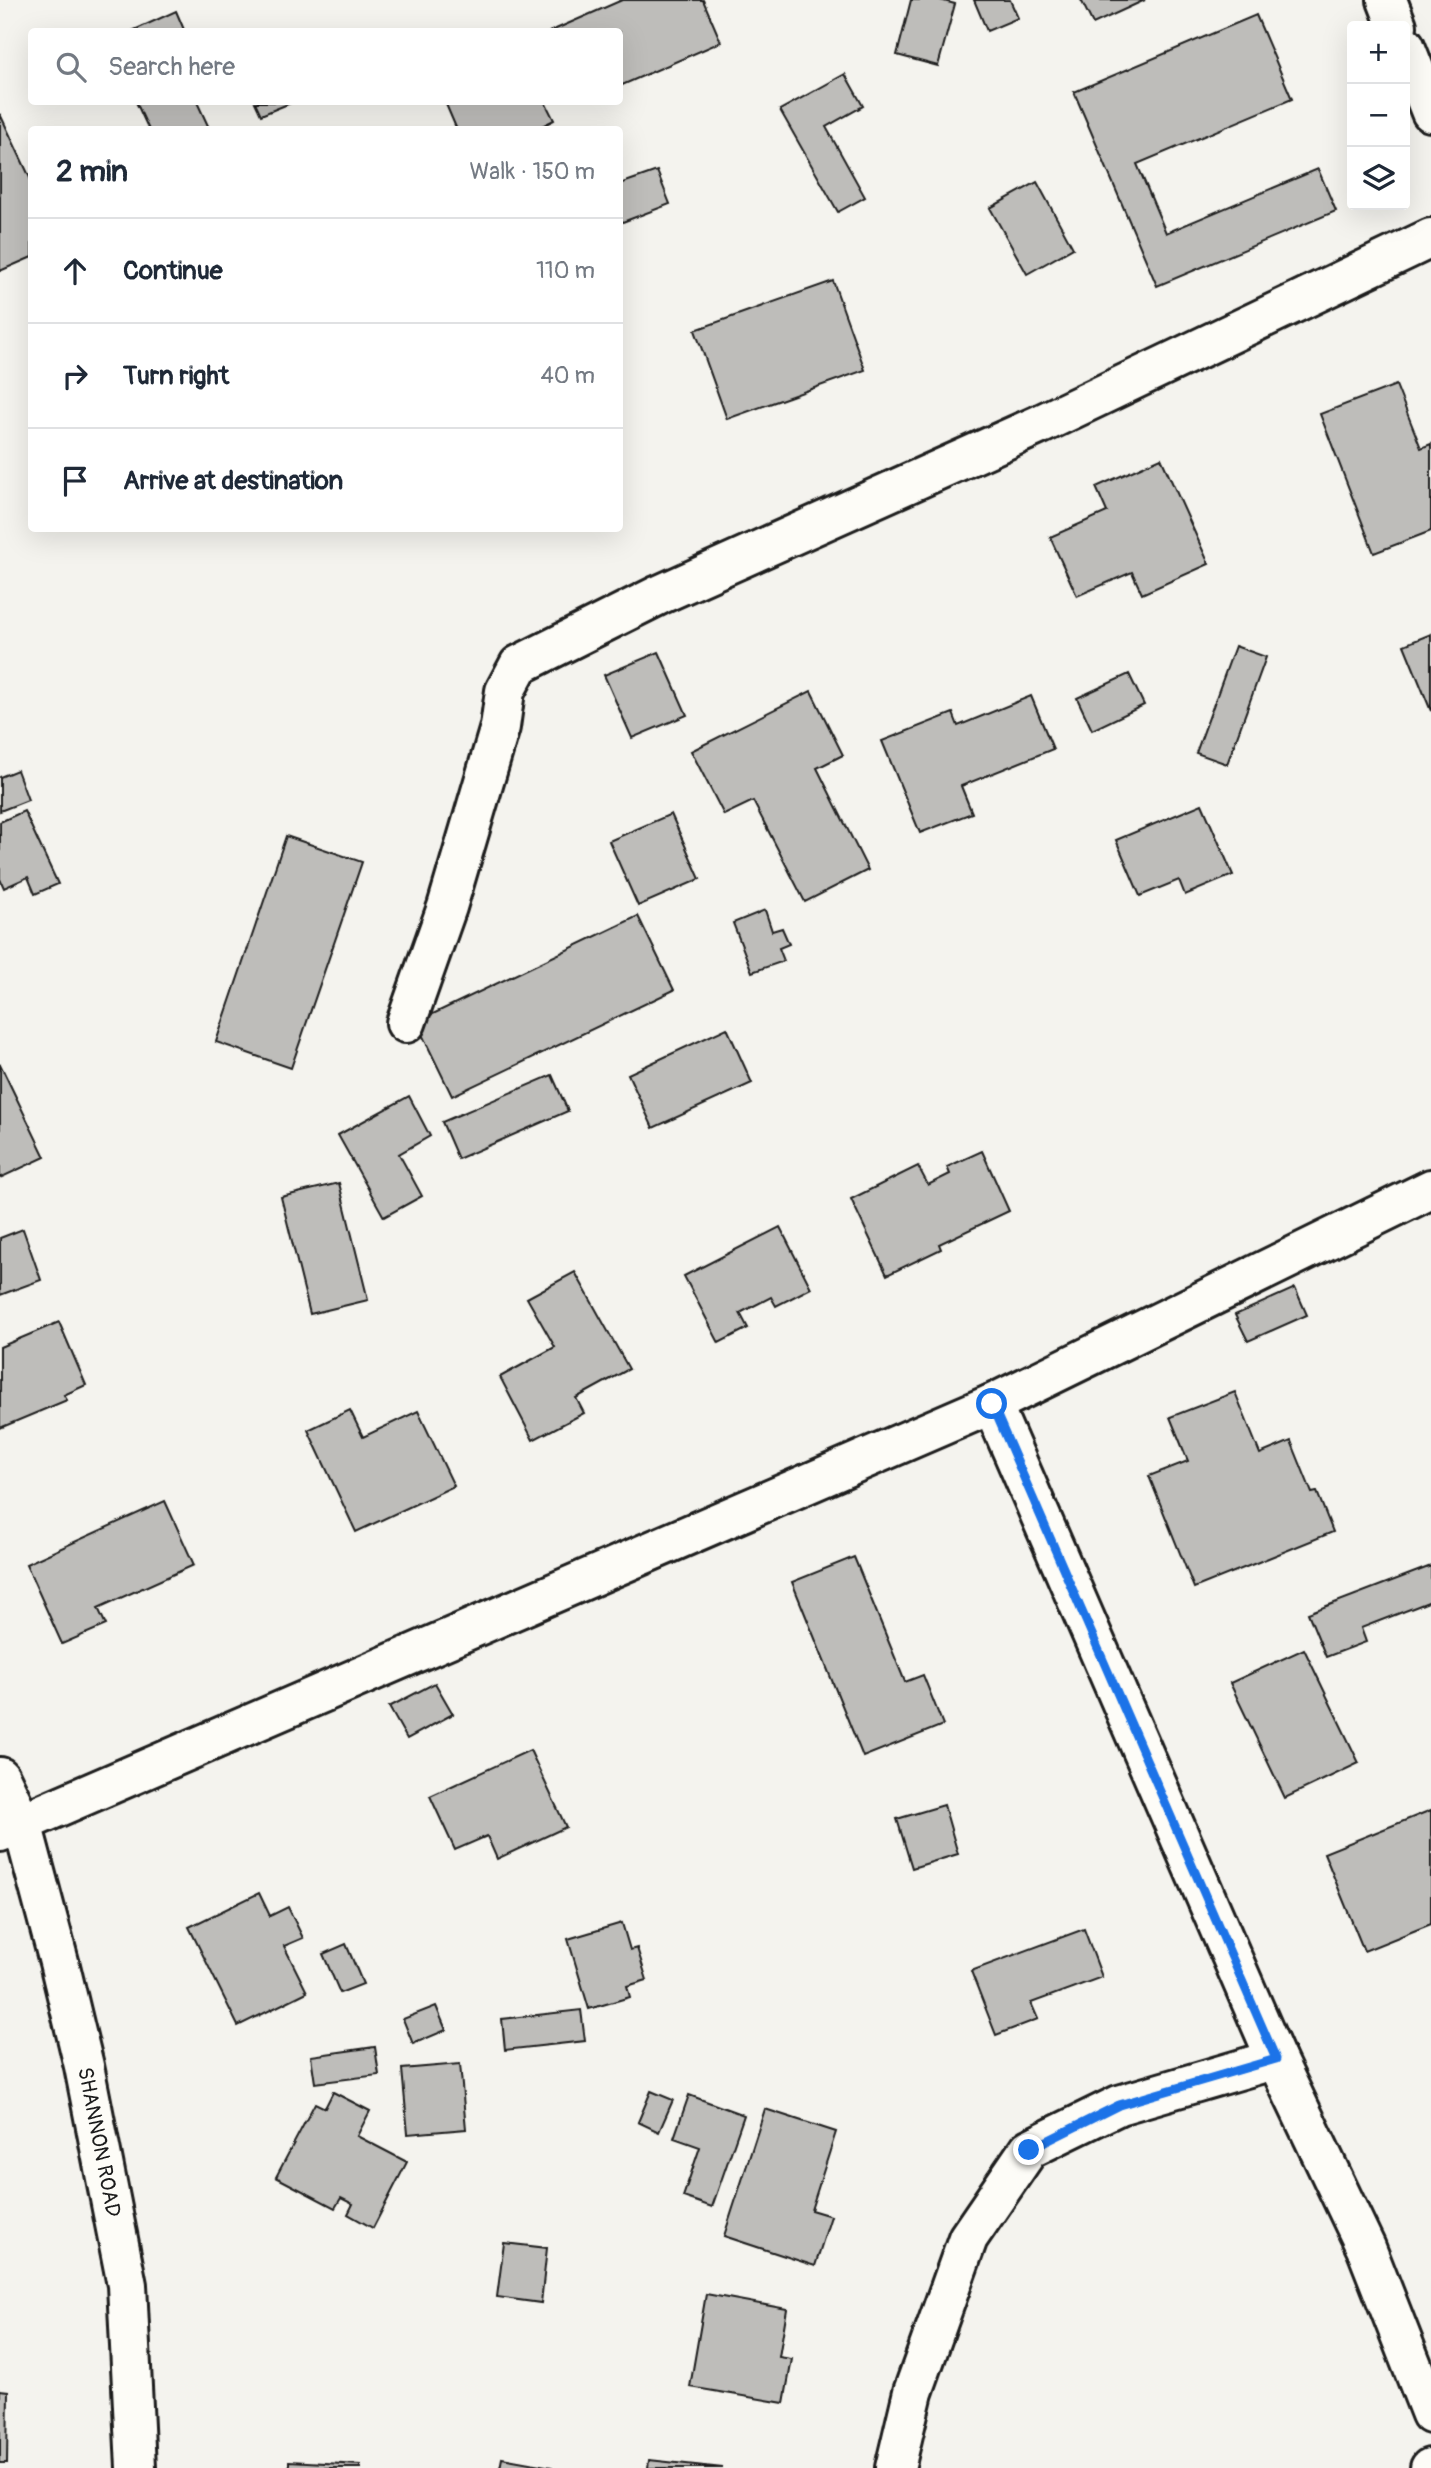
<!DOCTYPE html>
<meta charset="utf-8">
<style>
body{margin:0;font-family:Pangolin,sans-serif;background:#f2f2f3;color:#1f2937}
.controls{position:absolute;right:21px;top:21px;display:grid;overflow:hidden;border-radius:7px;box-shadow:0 7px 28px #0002}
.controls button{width:63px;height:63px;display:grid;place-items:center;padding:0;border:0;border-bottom:2px solid #e0e1e3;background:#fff;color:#1f2937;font:35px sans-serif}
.stop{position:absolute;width:21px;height:21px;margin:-16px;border:5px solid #1a73e8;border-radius:50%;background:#fff}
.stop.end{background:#1a73e8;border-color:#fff;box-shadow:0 2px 7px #0008}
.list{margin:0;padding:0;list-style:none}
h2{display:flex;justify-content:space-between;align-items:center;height:91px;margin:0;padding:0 28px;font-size:30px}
h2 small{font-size:23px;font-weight:400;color:#747a83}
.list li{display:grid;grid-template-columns:46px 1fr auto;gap:21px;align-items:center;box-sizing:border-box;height:105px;padding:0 28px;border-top:2px solid #e0e1e3}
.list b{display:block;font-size:26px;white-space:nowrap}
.list em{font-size:23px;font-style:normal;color:#747a83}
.icon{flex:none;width:38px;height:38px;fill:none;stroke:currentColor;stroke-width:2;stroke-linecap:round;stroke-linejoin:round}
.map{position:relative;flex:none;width:1431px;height:2468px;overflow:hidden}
.search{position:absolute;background:#fff;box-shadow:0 7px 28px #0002;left:28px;top:28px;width:595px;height:77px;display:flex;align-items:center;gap:18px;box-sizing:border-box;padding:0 24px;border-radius:7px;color:#747a83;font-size:26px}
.panel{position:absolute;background:#fff;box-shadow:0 7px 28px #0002;left:28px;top:126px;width:595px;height:406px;border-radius:7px}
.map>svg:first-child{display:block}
.building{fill:#bebdba;stroke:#1c1c1c;stroke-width:2}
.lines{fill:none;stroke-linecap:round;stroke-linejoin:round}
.minor-casing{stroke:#1c1c1c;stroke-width:44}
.minor{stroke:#fdfcf7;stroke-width:38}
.route{stroke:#1a73e8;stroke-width:9}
.labels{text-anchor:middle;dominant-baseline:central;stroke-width:5;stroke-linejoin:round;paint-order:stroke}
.street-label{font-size:21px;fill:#1c1c1c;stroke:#fdfcf7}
</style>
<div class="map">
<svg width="1431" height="2468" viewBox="0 0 1431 2468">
<rect width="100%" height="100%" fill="#f4f3ee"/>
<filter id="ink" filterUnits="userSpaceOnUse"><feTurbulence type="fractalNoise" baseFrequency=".0143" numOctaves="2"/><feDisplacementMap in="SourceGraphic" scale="14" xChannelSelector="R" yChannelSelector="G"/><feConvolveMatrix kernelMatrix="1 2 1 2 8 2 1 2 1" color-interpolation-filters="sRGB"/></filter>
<g filter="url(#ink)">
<!-- building -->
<g class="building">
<path d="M622 0H703L721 42 620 86V32H549Z"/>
<path d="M911 0H940L955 4 938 66 897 55Z"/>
<path d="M974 0H1010L1018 18 987 31Z"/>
<path d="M1081 0H1145L1093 24Z"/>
<path d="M176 11 185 32H130Z"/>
<path d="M1256 15 1292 99 1137 164 1166 233 1318 169 1336 211 1157 286 1074 92Z"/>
<path d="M845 74 863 106 826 127 865 197 838 212 780 110Z"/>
<path d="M136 102H197L210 130H149Z"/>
<path d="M255 102H293L261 115Z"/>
<path d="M445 102H545L554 120 534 130H457Z"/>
<path d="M0 114 32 182V257L0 271Z"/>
<path d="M657 171 670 204 620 223V184Z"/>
<path d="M1037 182 1073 248 1027 274 990 208Z"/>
<path d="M833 281 865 370 727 419 695 330Z"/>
<path d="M1396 385 1421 448 1431 444V531L1374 553 1320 414Z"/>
<path d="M1161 458 1209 564 1142 594 1132 572 1077 596 1050 537 1107 512 1096 487Z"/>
<path d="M1431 634V711L1404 645Z"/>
<path d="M1235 646 1266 657 1227 764 1196 753Z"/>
<path d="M659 652 687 715 632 738 604 675Z"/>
<path d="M1129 674 1144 705 1092 730 1077 698Z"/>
<path d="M811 691 843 755 817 768 868 870 805 902 753 801 724 815 691 751Z"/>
<path d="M1031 696 1053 749 961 786 972 813 920 833 882 741 953 713 958 726Z"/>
<path d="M17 770 28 800 0 811V777Z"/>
<path d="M1202 804 1233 875 1185 895 1179 880 1140 896 1116 840Z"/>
<path d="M24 811 58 884 35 894 28 877 4 888 0 879V822Z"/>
<path d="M671 814 700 879 638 906 609 841Z"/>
<path d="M286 836 362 862 291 1068 216 1042Z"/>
<path d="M765 910 772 931 782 928 789 944 779 948 784 961 752 972 733 923Z"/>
<path d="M638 916 674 990 452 1096 416 1022Z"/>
<path d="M727 1028 752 1083 653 1128 628 1074Z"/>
<path d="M0 1064 45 1157 0 1178Z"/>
<path d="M552 1075 568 1111 458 1159 442 1122Z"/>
<path d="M409 1096 430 1136 399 1154 422 1196 384 1217 338 1135Z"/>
<path d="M982 1151 1009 1211 939 1244 941 1249 887 1275 851 1199 918 1166 928 1185 950 1174 947 1167Z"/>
<path d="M339 1183 368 1300 310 1314 281 1197Z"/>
<path d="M780 1227 811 1288 776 1306 771 1297 740 1313 748 1328 719 1343 684 1276Z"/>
<path d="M23 1229 41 1280 0 1295V1238Z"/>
<path d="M575 1272 629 1369 576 1398 584 1413 533 1440 500 1377 555 1347 527 1298Z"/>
<path d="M1295 1288 1307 1315 1248 1341 1235 1315Z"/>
<path d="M59 1322 86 1385 64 1395 67 1400 0 1428V1347Z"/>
<path d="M1235 1392 1260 1454 1291 1441 1312 1493 1317 1492 1333 1532 1194 1588 1149 1476 1188 1461 1170 1417Z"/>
<path d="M350 1410 363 1437 418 1411 454 1486 356 1532 308 1430Z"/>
<path d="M165 1501 194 1565 98 1608 106 1625 62 1644 26 1564Z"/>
<path d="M854 1557 905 1682 923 1675 943 1725 863 1757 792 1582Z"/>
<path d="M1431 1566V1601L1361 1628 1366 1642 1326 1657 1308 1613Z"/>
<path d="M1304 1649 1359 1763 1285 1798 1230 1683Z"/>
<path d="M435 1683 453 1714 407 1739 389 1707Z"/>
<path d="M530 1750 566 1827 497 1859 487 1836 455 1850 430 1796Z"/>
<path d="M944 1805 958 1854 912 1868 897 1819Z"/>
<path d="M1431 1810V1924L1364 1951 1324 1853Z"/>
<path d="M259 1893 270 1916 288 1907 303 1938 284 1946 307 1992 238 2026 189 1927Z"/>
<path d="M622 1923 630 1950 637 1948 647 1980 627 1986 630 1997 589 2009 568 1939Z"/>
<path d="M1084 1929 1102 1977 1031 2003 1038 2019 996 2035 971 1971Z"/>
<path d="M346 1944 363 1984 340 1993 323 1954Z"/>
<path d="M436 2006 446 2030 413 2044 403 2019Z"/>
<path d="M581 2010 585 2041 505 2050 502 2019Z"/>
<path d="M375 2047 379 2075 315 2083 311 2056Z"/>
<path d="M460 2064 466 2129 408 2134 402 2069Z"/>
<path d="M651 2091 673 2100 659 2132 638 2122Z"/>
<path d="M333 2092 370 2111 357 2136 407 2162 373 2228 348 2214 353 2204 341 2198 335 2208 276 2177 315 2103 325 2108Z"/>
<path d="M689 2095 744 2115 712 2207 683 2197 700 2147 674 2138Z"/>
<path d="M765 2109 836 2132 811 2210 831 2216 815 2266 724 2236Z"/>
<path d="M504 2243 547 2248 541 2303 497 2297Z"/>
<path d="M706 2294 787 2309 779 2357 792 2359 784 2403 690 2387Z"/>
<path d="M0 2390 8 2391 7 2463H0Z"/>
<path d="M502 2458 552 2467V2468H500Z"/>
<path d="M649 2460 723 2468H648Z"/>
<path d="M289 2461 360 2465V2468H289Z"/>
</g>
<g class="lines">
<!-- minor casing -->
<g class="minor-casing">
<g id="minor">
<path d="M1387 0 1397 26"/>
<path d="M1405 46 1431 112"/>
<path d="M406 1023 447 907 500 727 505 691 519 665 659 595 1041 424 1431 238"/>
<path d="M992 1404 1276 2059 1366 2248 1431 2414"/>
<path d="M0 1777 22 1823 59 1962 84 2066 127 2285 136 2468"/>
<path d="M0 1832 992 1404 1431 1189"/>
<path d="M895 2468 913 2392 968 2238 1029 2149 1119 2105 1276 2059"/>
<path d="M1430 2468H1431"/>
</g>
</g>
<!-- minor -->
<use href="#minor" class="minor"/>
</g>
</g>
<g class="lines" filter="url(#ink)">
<!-- route -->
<path class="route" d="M992 1404 1276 2059 1119 2105 1029 2150"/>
</g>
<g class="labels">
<!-- street labels -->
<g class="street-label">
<text transform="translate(99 2142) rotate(79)">SHANNON ROAD</text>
</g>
</g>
</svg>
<div class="controls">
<button>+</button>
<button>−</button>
<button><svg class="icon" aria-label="layers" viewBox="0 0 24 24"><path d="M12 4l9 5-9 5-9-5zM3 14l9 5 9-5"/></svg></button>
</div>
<div class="stop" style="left:992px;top:1404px"></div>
<div class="stop end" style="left:1029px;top:2150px"></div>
<div class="search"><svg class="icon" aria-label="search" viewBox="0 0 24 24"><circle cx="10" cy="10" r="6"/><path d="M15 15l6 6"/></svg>Search here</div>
<section class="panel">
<h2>2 min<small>Walk · 150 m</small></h2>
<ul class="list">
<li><svg class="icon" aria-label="ahead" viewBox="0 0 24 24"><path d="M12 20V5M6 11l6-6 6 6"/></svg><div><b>Continue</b></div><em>110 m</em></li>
<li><svg class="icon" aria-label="right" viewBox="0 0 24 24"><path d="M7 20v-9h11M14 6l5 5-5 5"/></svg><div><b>Turn right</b></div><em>40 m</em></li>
<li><svg class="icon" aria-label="arrive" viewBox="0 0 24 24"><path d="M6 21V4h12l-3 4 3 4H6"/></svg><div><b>Arrive at destination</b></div></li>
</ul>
</section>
</div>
